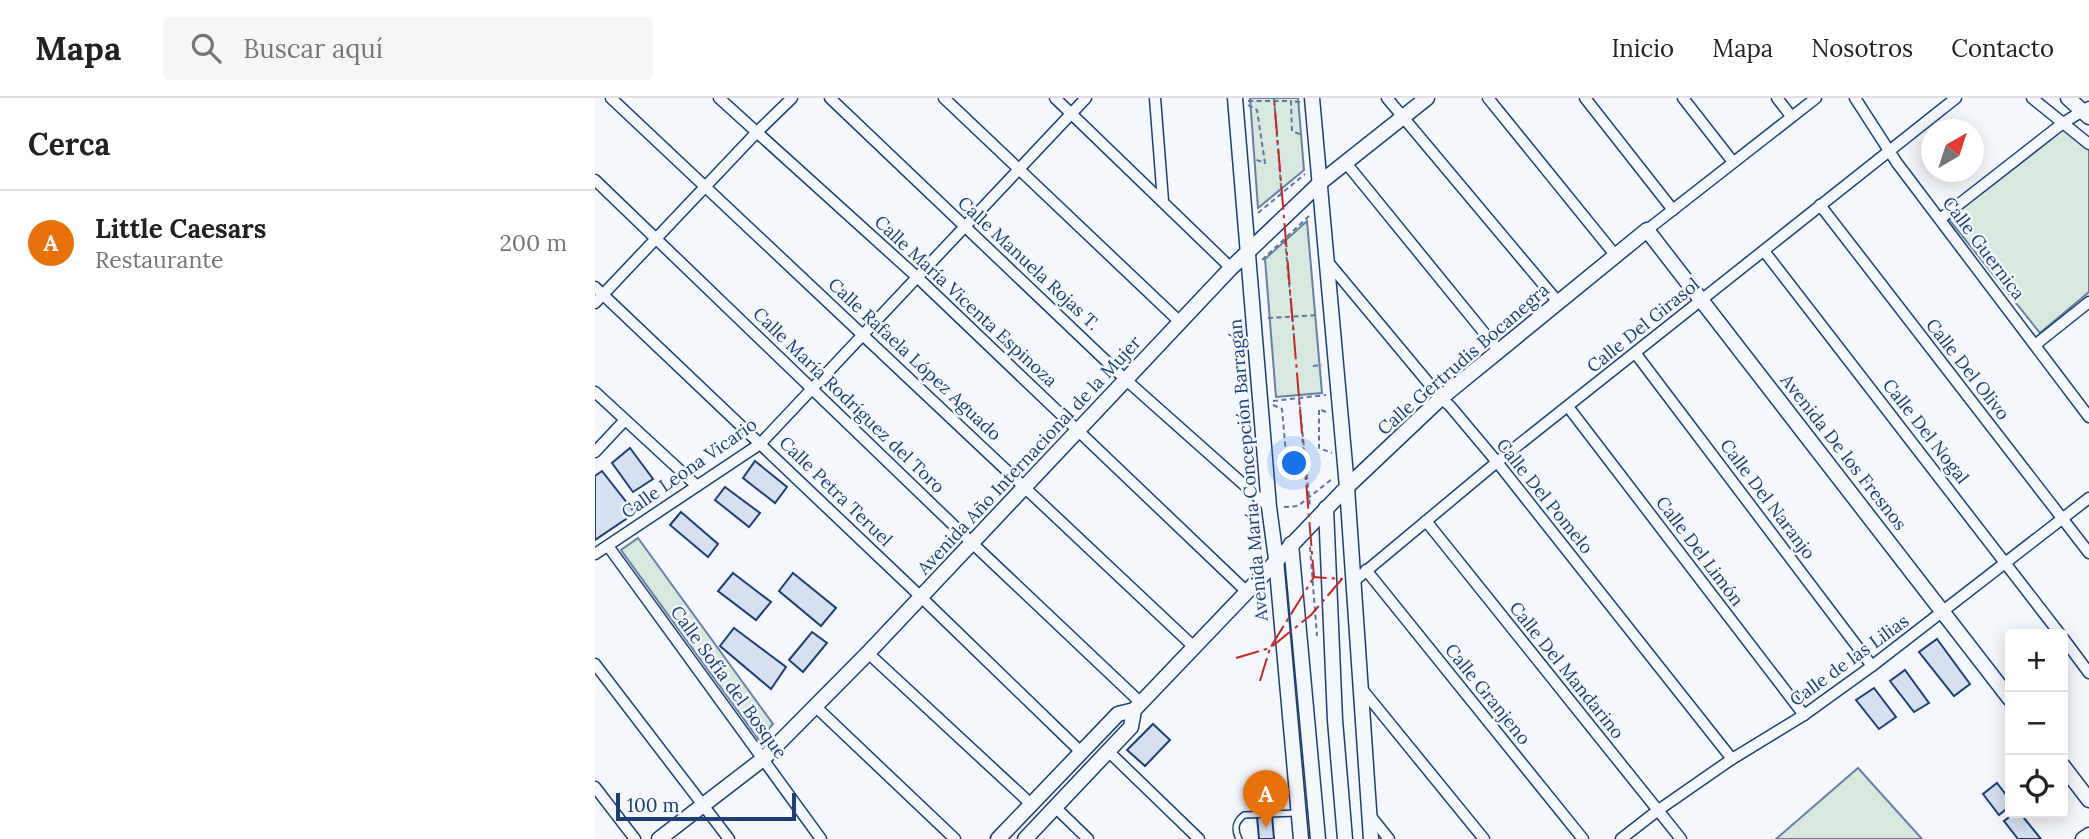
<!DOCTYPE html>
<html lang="es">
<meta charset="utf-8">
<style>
body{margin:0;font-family:Lora,serif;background:#f6f6f6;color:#222}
.controls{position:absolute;right:21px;bottom:21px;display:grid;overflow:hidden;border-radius:7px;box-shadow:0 4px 18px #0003}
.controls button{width:63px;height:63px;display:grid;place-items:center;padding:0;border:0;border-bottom:2px solid #e0e0e0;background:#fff;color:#222;font:35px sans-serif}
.compass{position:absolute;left:1326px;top:21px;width:63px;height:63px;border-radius:50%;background:#fff;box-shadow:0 4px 18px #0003;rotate:39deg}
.scale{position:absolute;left:21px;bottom:18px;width:180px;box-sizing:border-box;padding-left:7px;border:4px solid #1d3f73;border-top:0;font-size:19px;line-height:24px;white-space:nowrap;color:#1d3f73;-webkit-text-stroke:5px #f4f7fb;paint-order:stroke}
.you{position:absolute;left:700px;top:366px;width:24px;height:24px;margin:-18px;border:5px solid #fff;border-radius:50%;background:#1a73e8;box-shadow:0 0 0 10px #1a73e833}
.badge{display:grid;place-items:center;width:46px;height:46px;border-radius:50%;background:#d93025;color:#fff;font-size:23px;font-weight:700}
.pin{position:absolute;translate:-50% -58px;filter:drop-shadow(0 2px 4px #0008)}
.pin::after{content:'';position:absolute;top:37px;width:24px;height:21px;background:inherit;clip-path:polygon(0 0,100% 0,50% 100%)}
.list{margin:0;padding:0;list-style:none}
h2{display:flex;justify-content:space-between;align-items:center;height:91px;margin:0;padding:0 28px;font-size:30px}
h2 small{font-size:23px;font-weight:400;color:#767676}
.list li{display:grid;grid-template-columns:46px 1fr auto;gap:21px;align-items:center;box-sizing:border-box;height:105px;padding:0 28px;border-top:2px solid #e0e0e0}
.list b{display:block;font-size:26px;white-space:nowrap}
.list p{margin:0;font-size:23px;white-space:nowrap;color:#767676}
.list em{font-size:23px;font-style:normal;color:#767676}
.icon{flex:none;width:38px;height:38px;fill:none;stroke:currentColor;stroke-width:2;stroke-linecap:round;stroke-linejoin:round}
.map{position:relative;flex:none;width:1494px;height:741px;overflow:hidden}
header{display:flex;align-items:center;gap:42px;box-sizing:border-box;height:98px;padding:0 35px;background:#fff;border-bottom:2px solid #e0e0e0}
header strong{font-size:33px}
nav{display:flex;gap:38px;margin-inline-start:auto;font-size:24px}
.search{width:490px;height:63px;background:#f6f6f6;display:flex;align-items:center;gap:18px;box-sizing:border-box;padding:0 24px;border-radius:7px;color:#767676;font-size:26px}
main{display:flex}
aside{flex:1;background:#fff}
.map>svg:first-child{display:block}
.green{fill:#d7e8df;stroke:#687fa3;stroke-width:2}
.building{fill:#d5e0f0;stroke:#1d3f73;stroke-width:2}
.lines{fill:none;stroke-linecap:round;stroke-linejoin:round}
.service-casing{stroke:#1d3f73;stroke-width:8}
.minor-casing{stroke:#1d3f73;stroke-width:13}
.tertiary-casing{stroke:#1d3f73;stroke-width:17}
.path{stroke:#5e769c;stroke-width:2;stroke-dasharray:5 3.5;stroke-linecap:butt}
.service{stroke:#f4f7fb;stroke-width:5}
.minor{stroke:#f4f7fb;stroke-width:10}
.tertiary{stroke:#f4f7fb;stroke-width:14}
.power{stroke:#c62828;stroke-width:2;stroke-dasharray:24 5 3.5 5;stroke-linecap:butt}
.labels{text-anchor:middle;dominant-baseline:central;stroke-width:5;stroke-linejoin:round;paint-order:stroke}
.street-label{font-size:18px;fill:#1d3f73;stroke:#f4f7fb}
</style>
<header>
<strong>Mapa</strong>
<div class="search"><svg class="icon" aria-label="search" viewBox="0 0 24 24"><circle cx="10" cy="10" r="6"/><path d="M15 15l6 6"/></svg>Buscar aquí</div>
<nav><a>Inicio</a><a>Mapa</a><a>Nosotros</a><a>Contacto</a></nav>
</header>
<main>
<aside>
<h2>Cerca<small></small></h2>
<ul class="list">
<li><span class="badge" style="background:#e8710a">A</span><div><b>Little Caesars</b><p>Restaurante</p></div><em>200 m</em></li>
</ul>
</aside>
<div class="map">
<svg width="1494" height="741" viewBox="0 0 1494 741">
<rect width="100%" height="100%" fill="#f4f7fb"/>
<!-- green -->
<g class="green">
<path d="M655 0H703L709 72 663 110Z"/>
<path d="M1468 29 1494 50V194L1445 235 1353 120Z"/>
<path d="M712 123 727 295 681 299 670 161Z"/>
<path d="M43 440 178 626 164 642 26 452Z"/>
<path d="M1263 670 1327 741H1181Z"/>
</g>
<!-- building -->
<g class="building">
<path d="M35 350 58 381 38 394 17 365Z"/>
<path d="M160 363 192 389 180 405 148 380Z"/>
<path d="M7 373 40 415 0 442V378Z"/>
<path d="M130 389 165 415 154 429 120 402Z"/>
<path d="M86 414 123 446 113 459 75 427Z"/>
<path d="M138 475 176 504 161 522 123 493Z"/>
<path d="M198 475 241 510 226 528 184 493Z"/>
<path d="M139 530 191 569 176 591 125 548Z"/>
<path d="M217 534 232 545 208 574 194 562Z"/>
<path d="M1342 541 1375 586 1359 598 1324 554Z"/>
<path d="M1310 572 1334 605 1319 614 1295 583Z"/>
<path d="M1279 590 1301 619 1284 631 1261 602Z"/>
<path d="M558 626 575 642 550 668 532 652Z"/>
<path d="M1402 685 1415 702V708L1404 717 1388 696Z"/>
<path d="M1420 715H1425L1446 741H1423L1409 723Z"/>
<path d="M677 717 679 741H664L662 718Z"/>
</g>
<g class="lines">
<!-- service casing -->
<g class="service-casing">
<path id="service" d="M644 741C639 731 640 724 649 717L701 715"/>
</g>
<!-- minor casing -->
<g class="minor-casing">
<g id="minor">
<path d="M16 0 598 548"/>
<path d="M124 0 322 179 651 493"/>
<path d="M235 0 530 281 674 409"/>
<path d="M349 0 586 225"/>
<path d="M460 0 636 170"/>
<path d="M560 0 568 103"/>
<path d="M792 0 963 204"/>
<path d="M893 0 1021 158"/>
<path d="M990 0 1078 112"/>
<path d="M1088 0 1138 64"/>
<path d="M1182 0 1196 18"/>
<path d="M1260 0 1302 65 1494 319"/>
<path d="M1437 0 1494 46"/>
<path d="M751 65 904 253"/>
<path d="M0 82 377 445 545 604"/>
<path d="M1225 107 1494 455"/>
<path d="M1345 121 1468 25 1494 9"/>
<path d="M1052 132 1221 0"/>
<path d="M1169 153 1465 536"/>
<path d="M732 163 846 300 855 308 902 364 1137 661"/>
<path d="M0 189 326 499 486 654"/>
<path d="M0 205 162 34 197 0"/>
<path d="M1440 247 1494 204"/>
<path d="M1041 256 1277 568"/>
<path d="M0 294 102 388"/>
<path d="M974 310 1209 617"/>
<path d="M0 354 30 322"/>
<path d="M831 423 1086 741"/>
<path d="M13 448 226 741"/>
<path d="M0 456 165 346 491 0"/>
<path d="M771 472 988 741"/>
<path d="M758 484 902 364 1361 0"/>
<path d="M1468 540 1494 575"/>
<path d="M273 555 436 706"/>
<path d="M0 566 134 741"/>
<path d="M766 590 889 741"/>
<path d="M221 609 360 741"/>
<path d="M513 653 604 741"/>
<path d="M0 689 40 741"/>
<path d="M460 709 493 741"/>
<path d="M774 716 794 741"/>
<path d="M1026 741 1062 713 1137 661 1209 617 1277 568 1494 400"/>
</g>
</g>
<!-- tertiary casing -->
<g class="tertiary-casing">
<g id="tertiary">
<path d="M640 0 674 409 681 461 706 741"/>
<path d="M717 0 752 389 776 741"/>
<path d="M1473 0 1494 19"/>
<path d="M731 410 740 622 750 741"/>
<path d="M696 446 723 741"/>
<path d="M1468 668 1494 702"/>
<path d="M64 741 168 661 273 555 636 170 726 84 832 0"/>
<path d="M403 741 523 616 539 612 752 389 846 300 1052 132 1415 601"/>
<path d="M430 741 536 629 539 612"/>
<path d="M1488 741 1494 737"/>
</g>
</g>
<!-- path -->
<g class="path">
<path d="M679 0 687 101"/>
<path d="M653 3H696"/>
<path d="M705 4 696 3 697 33 707 37"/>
<path d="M653 7 662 12 670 65 659 61"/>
<path d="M663 115 710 76"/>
<path d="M690 142 699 238"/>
<path d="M667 162 714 118"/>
<path d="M673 220 723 217"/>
<path d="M718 268 727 267"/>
<path d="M704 300 715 409"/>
<path d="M678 303 731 297"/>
<path d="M678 307 687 311 692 367 684 365"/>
<path d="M731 314 724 311V350L737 355"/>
<path d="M689 409 703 408 737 381"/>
<path d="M715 449 722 538"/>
</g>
<!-- service -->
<use href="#service" class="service"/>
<!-- minor -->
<use href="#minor" class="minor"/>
<!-- tertiary -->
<use href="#tertiary" class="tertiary"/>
<!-- power -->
<g class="power">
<path d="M641 560 675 550 719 479 679 0"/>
<path d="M665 583 675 550 716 517 747 481 719 479"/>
</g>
</g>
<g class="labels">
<!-- street labels -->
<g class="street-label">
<text transform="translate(1389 150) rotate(53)">Calle Guernica</text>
<text transform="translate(434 165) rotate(43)">Calle Manuela Rojas T.</text>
<text transform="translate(371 203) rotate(43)">Calle María Vicenta Espinoza</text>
<text transform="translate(1048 227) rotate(-39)">Calle Del Girasol</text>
<text transform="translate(320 261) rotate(43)">Calle Rafaela López Aguado</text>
<text transform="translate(868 261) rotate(-41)">Calle Gertrudis Bocanegra</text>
<text transform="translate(1373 271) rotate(52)">Calle Del Olivo</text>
<text transform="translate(254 302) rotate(44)">Calle María Rodríguez del Toro</text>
<text transform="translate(1331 333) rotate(52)">Calle Del Nogal</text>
<text transform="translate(1249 354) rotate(52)">Avenida De los Fresnos</text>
<text transform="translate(434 357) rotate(-47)">Avenida Año Internacional de la Mujer</text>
<text transform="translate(94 370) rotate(-35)">Calle Leona Vicario</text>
<text transform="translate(653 372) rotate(-95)">Avenida María Concepción Barragán</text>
<text transform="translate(241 393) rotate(44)">Calle Petra Teruel</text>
<text transform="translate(950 398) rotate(51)">Calle Del Pomelo</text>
<text transform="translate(1173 401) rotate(53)">Calle Del Naranjo</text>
<text transform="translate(1105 453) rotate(53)">Calle Del Limón</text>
<text transform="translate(1254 562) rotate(-36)">Calle de las Lilias</text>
<text transform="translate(972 572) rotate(51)">Calle Del Mandarino</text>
<text transform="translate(134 584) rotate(54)">Calle Sofía del Bosque</text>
<text transform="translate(893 596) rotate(51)">Calle Granjeno</text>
</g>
</g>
</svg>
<div class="controls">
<button>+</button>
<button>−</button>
<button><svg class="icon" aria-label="locate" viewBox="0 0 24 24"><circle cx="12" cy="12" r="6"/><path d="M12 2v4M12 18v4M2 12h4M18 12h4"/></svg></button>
</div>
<svg class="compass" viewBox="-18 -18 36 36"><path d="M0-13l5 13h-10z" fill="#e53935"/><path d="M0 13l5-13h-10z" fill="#767676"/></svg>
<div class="scale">100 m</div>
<div class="you"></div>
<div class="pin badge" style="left:671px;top:730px;background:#e8710a">A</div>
</div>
</main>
